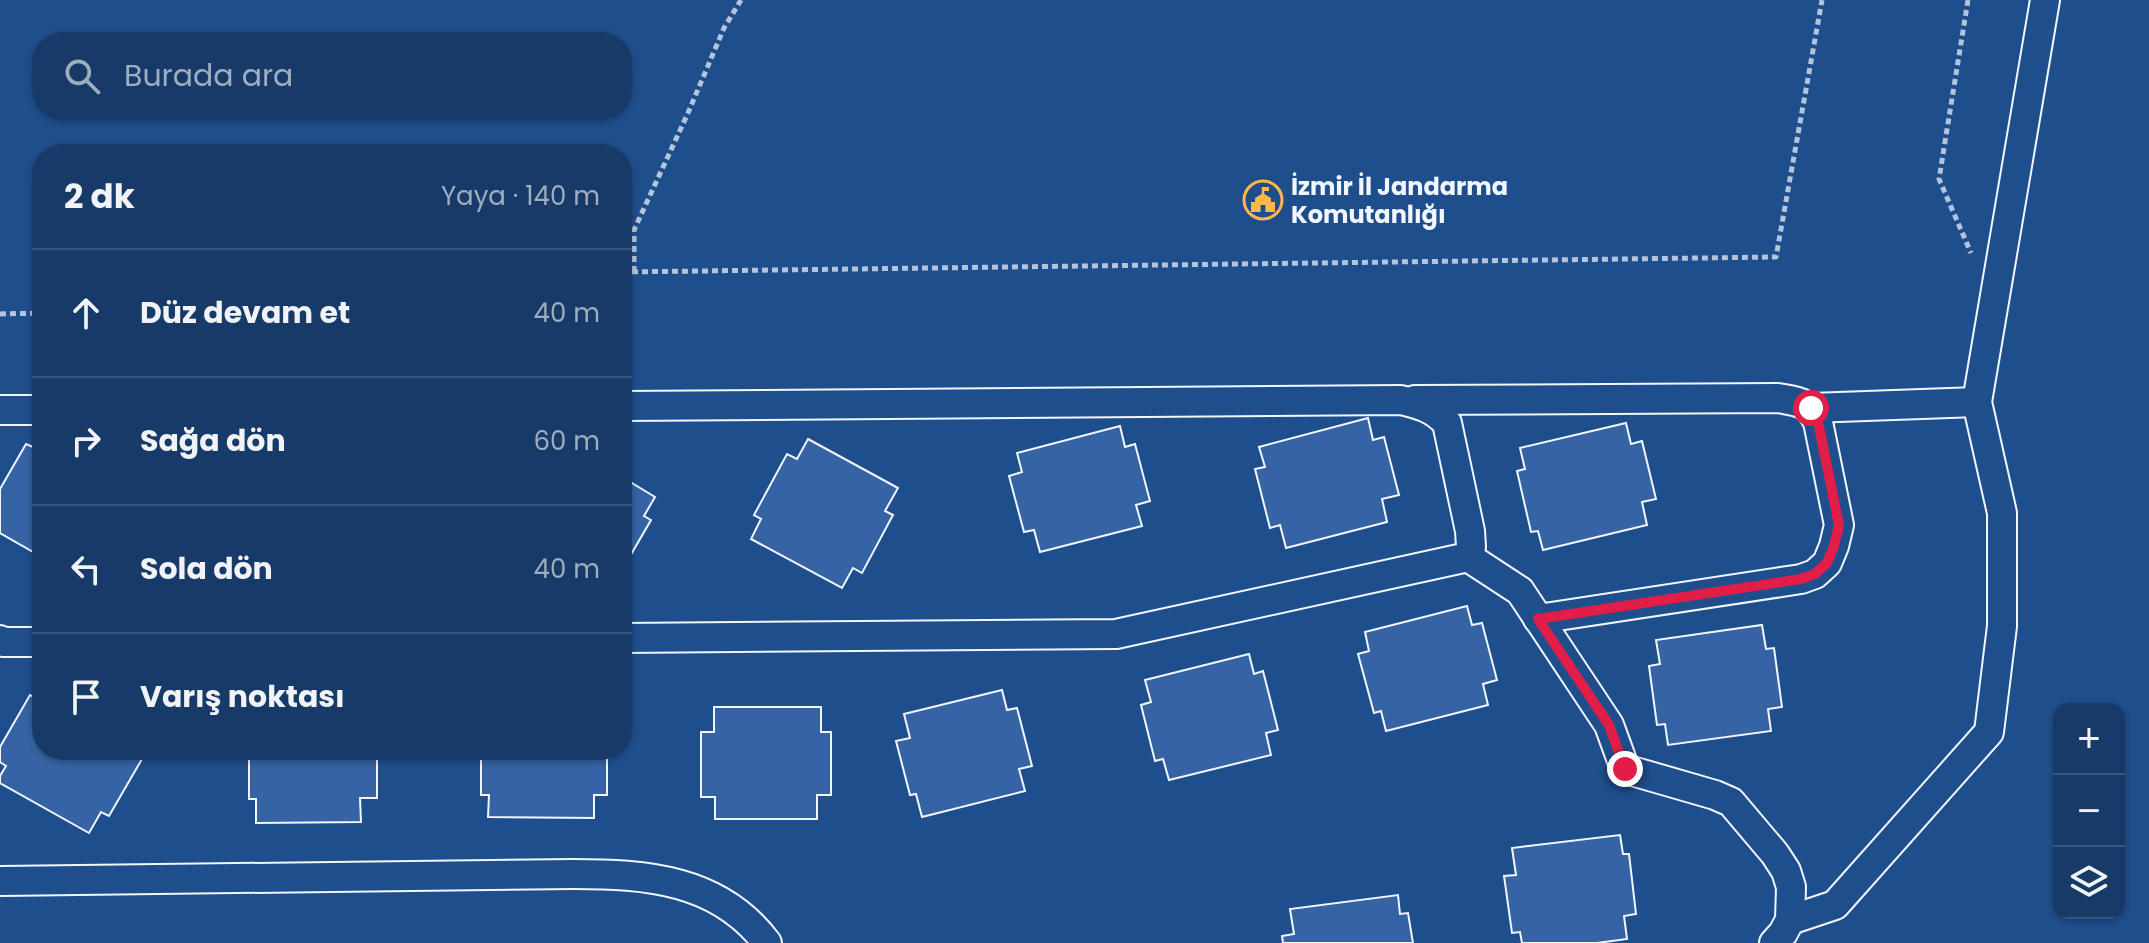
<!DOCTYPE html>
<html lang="tr">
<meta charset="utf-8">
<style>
body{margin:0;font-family:Poppins,sans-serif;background:#244571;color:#f1f3f6}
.controls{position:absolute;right:24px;bottom:24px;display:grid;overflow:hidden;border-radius:16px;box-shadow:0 2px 6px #0004}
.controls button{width:72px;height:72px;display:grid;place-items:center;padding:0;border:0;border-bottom:2px solid #36547d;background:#173a69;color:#f1f3f6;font:40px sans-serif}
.stop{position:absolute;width:24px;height:24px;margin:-18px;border:6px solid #e11d48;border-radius:50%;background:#fff}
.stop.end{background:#e11d48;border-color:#fff;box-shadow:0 2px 8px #0008}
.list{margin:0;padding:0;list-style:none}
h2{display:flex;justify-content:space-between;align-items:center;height:104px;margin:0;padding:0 32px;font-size:34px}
h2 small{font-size:26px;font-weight:400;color:#9eadc0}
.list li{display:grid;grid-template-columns:52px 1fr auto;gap:24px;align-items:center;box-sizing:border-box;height:128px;padding:0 32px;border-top:2px solid #36547d}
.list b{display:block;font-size:30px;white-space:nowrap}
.list em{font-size:26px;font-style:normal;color:#9eadc0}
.icon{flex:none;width:44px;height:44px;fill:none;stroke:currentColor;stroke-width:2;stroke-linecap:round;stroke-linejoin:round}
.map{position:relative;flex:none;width:2149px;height:943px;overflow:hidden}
.search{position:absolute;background:#173a69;box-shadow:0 2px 6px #0004;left:32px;top:32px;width:600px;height:88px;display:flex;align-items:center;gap:20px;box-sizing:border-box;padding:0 28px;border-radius:32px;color:#9eadc0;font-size:30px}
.panel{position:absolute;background:#173a69;box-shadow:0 2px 6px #0004;left:32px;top:144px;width:600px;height:616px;border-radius:32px}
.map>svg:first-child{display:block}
.building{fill:#3563a3;stroke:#f2f6ff;stroke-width:2}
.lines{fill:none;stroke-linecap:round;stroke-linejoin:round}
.street-casing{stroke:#f2f6ff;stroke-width:32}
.path{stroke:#b3c4dc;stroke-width:5;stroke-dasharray:6 4;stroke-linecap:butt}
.street{stroke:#1f4e8c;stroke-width:28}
.route{stroke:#e11d48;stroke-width:10}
.labels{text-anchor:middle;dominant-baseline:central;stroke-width:6;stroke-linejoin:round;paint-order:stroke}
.poi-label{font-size:24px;font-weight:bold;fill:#f2f6ff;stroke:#1f4e8c;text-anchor:start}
</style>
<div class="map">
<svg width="2149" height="943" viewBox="0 0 2149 943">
<rect width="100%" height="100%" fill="#1f4e8c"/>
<!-- building -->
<g class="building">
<path d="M1368 418 1373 440 1384 437 1399 495 1382 499 1387 522 1286 548 1280 525 1270 528 1255 469 1265 467 1259 447Z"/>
<path d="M1626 423 1631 444 1642 441 1656 499 1642 502 1647 525 1543 550 1538 531 1531 532 1517 471 1525 469 1520 448Z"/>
<path d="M1120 426 1125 447 1135 444 1150 501 1136 505 1142 526 1040 552 1034 530 1024 532 1009 476 1022 472 1017 453Z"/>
<path d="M42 431V557L0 533V489L26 444 33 447Z"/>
<path d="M808 439 898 488 885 511 893 515 862 573 853 568 842 588 751 539 761 519 754 515 787 454 797 459Z"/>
<path d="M622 477 655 497 644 516 651 520 622 570Z"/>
<path d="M1467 606 1472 625 1482 623 1497 680 1483 684 1488 705 1386 731 1381 711 1374 713 1358 654 1369 651 1365 632Z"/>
<path d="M1762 625 1766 649 1774 648 1782 707 1768 709 1771 731 1668 745 1665 724 1657 725 1649 666 1660 664 1656 640Z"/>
<path d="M1249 654 1254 674 1263 671 1278 730 1266 733 1271 755 1169 780 1163 759 1155 761 1141 705 1151 702 1145 680Z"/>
<path d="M1002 690 1007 710 1017 708 1032 766 1019 769 1025 791 922 817 916 794 910 795 896 741 910 738 904 714Z"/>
<path d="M30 695 39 700 42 695V750H137L134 754 142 759 109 816 101 812 89 833 0 783V776L6 766 0 762V747Z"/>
<path d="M714 707H821V732H831V795H817V819H715V797H701V732H714Z"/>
<path d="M249 750H377V798H360L361 822 256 823V799H249Z"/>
<path d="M481 750H607V795H594V818L488 817 489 795H481Z"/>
<path d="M1620 835 1623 854H1629L1636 914 1624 916 1627 939 1597 943H1522L1520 932 1512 933 1504 876 1516 875 1512 848Z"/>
<path d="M1398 895 1400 914 1408 913 1413 943H1283L1282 936 1294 934 1290 909Z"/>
</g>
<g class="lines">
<!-- street casing -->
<g class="street-casing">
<g id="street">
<path d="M1415 400 1778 398C1800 402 1807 401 1818 422L1839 525 1834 546 1827 563 1815 574 1801 579 1538 619"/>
<path d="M622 406 1401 400C1421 405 1433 408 1447 423L1470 531 1471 547 1468 557 1116 634 622 638"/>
<path d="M1811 408 1977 402"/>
<path d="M0 410H42"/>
<path d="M1468 557 1520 591 1609 725 1625 769 1715 795 1731 802 1775 854 1786 871 1791 887 1790 920 1783 933 1774 943"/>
<path d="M0 640 4 642H42"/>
<path d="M0 881 573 874C646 874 719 879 767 943"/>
<path d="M1790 920 1835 905 1989 732 2002 626V513L1977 402 2045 0"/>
</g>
</g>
<!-- path -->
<g class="path">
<path d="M1968 0 1939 179 1971 253"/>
<path d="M622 272 1776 257 1822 0"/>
<path d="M634 272V230L688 113 724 28 741 0"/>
<path d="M0 314 42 313"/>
</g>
<!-- street -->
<use href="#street" class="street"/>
</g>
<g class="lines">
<!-- route -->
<path class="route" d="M1625 769 1609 725 1538 619 1801 579 1815 574 1827 563 1834 546 1839 525 1818 422 1811 408"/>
</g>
<!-- icons -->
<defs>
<g id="civic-ring" transform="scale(2)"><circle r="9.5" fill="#1f4e8c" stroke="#ffb74d" stroke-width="1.5"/><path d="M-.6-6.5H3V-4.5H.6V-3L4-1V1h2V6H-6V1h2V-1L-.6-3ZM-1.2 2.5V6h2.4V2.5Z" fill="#ffb74d"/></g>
</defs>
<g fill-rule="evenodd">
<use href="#civic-ring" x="1263" y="200"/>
</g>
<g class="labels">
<!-- poi labels -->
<g class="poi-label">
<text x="1291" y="186">İzmir İl Jandarma<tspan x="1291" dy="28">Komutanlığı</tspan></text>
</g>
</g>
</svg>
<div class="controls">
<button>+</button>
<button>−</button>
<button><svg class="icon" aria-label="layers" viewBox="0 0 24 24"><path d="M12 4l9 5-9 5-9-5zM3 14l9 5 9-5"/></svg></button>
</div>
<div class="stop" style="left:1811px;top:408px"></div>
<div class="stop end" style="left:1625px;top:769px"></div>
<div class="search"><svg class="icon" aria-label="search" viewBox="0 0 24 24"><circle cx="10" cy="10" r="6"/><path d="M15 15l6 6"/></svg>Burada ara</div>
<section class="panel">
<h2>2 dk<small>Yaya · 140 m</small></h2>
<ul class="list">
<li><svg class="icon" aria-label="ahead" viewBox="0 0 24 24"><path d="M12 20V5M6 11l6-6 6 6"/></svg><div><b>Düz devam et</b></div><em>40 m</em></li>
<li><svg class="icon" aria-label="right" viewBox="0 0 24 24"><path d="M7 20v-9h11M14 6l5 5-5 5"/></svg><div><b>Sağa dön</b></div><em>60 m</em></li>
<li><svg class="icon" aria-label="left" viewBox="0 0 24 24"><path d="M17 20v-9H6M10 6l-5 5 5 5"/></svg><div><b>Sola dön</b></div><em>40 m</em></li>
<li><svg class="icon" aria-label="arrive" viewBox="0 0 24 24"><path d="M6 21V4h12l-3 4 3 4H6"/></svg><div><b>Varış noktası</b></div></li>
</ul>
</section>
</div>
